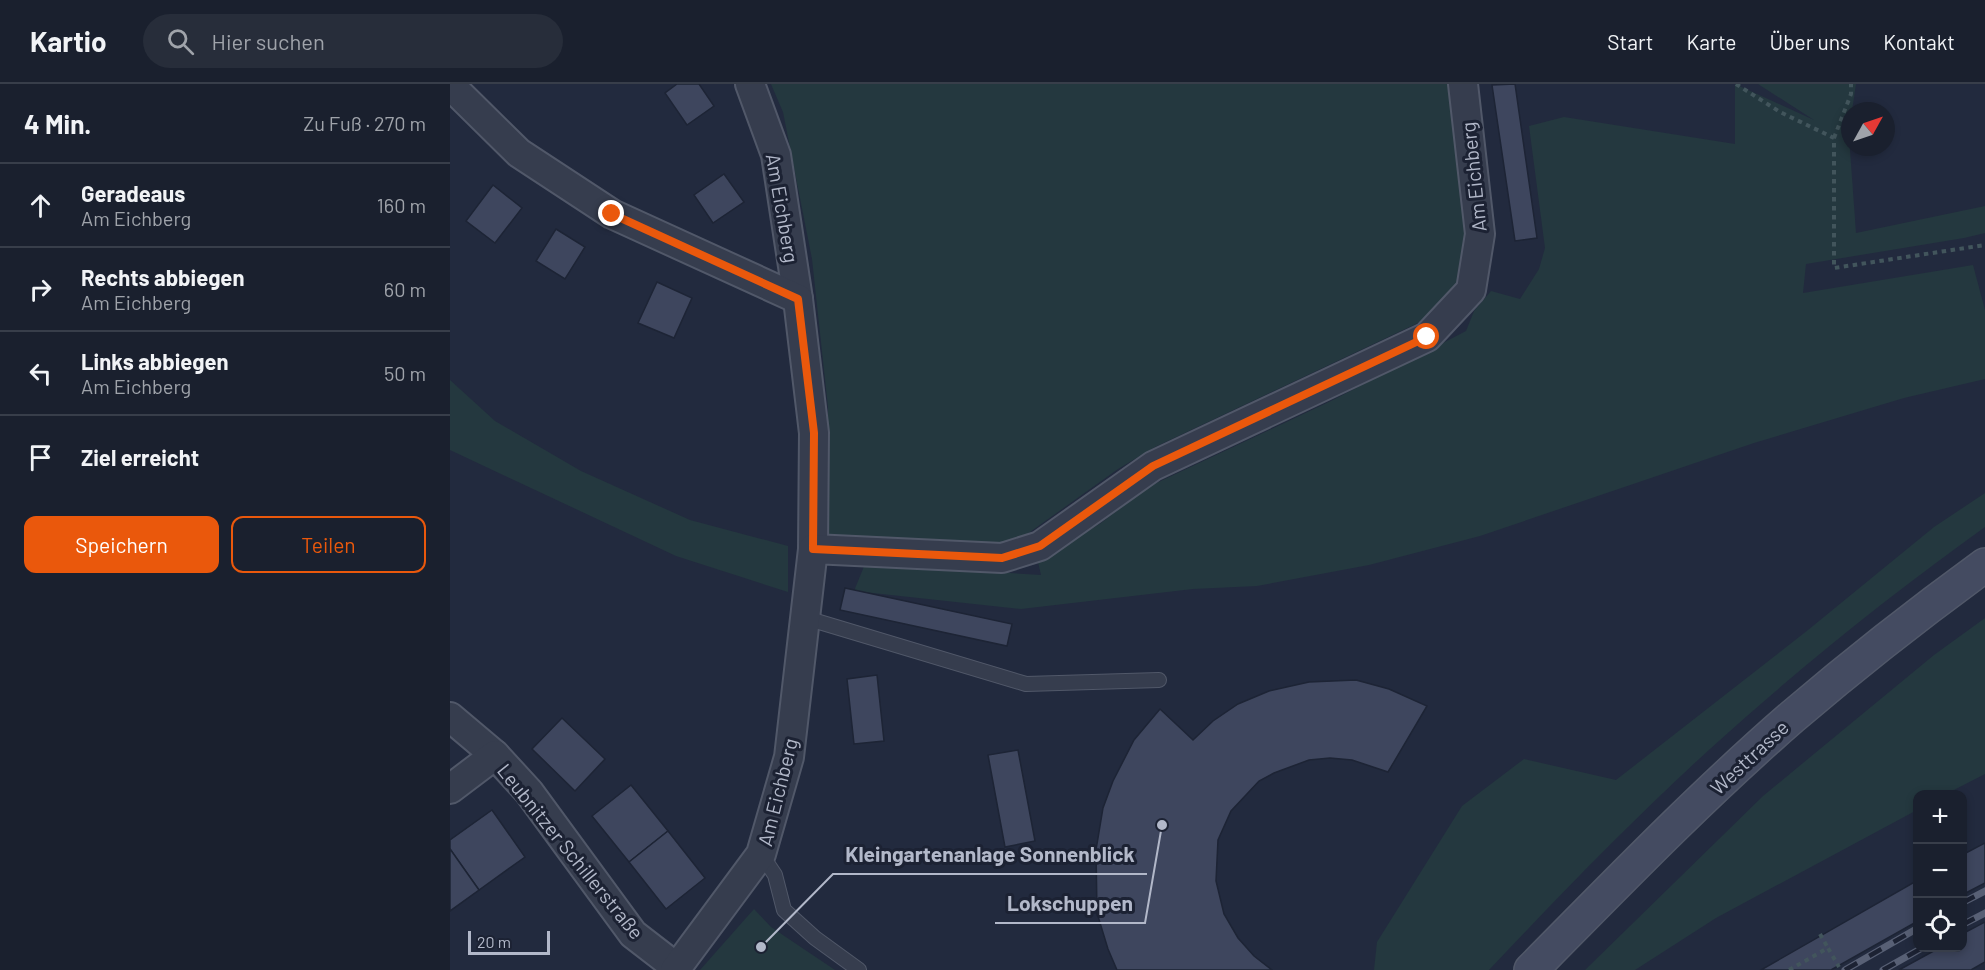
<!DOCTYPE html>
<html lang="de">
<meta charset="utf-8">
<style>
body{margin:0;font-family:Barlow,sans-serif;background:#272d3a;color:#f1f3f6}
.controls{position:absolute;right:18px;bottom:18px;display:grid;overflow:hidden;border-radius:12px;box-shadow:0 3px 9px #0003}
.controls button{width:54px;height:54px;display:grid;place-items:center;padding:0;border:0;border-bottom:2px solid #383e4a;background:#1a202e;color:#f1f3f6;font:30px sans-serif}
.compass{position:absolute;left:1391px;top:18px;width:54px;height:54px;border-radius:50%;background:#1a202e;box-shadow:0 3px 9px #0003;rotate:50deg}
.scale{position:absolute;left:18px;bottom:15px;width:82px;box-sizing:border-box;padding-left:6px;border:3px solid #b2b8c9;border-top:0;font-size:16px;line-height:21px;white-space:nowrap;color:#b2b8c9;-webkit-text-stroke:4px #1c2233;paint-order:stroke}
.stop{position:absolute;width:18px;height:18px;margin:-14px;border:4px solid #ea580c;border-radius:50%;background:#fff}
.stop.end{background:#ea580c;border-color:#fff;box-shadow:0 2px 6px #0008}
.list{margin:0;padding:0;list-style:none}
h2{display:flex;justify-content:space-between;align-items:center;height:78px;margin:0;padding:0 24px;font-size:26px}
h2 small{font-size:20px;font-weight:400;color:#9fa3aa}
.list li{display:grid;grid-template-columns:39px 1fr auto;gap:18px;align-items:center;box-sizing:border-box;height:84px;padding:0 24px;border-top:2px solid #383e4a}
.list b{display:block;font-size:22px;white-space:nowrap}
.list p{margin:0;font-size:20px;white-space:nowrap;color:#9fa3aa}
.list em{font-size:20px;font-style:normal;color:#9fa3aa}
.actions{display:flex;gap:12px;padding:18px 24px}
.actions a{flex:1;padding:14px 0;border:2px solid #ea580c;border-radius:12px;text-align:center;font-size:21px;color:#ea580c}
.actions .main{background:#ea580c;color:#fff}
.icon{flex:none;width:33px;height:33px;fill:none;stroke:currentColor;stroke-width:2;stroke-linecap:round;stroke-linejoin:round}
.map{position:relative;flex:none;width:1535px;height:886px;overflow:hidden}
header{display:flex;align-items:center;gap:36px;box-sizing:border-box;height:84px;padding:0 30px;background:#1a202e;border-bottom:2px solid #383e4a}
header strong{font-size:28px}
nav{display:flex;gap:33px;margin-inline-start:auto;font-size:21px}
.search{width:420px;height:54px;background:#272d3a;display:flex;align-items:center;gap:15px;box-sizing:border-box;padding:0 21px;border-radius:33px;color:#9fa3aa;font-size:22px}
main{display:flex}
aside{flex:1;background:#1a202e}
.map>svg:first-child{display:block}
.green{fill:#24383f}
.building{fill:#3e465e;stroke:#1d2435;stroke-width:1.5}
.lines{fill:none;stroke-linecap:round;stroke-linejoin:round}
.lane-casing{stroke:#515869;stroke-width:16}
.street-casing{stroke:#515869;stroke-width:32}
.secondary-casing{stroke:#515869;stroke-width:36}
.path{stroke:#42555c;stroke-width:4;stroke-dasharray:4.5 4.5;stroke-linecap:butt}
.lane{stroke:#363d4e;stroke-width:14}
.street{stroke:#363d4e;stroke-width:28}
.secondary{stroke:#444b61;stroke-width:33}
.rail-casing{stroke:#586075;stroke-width:7}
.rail{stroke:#1c2233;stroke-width:4.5;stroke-dasharray:14;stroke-linecap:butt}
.route{stroke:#ea580c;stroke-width:8}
.labels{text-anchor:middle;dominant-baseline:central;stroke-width:6;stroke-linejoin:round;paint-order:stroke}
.street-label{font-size:20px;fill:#b2b8c9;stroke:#1c2233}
.leader{fill:none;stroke:#b2b8c9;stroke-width:2}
.callout-dot{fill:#b2b8c9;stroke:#1c2233;stroke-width:2}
.callout-label{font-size:21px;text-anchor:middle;font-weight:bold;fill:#b2b8c9;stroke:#1c2233;stroke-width:6;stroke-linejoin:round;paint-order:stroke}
</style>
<header>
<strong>Kartio</strong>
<div class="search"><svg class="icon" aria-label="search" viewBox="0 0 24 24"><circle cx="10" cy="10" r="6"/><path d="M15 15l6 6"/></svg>Hier suchen</div>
<nav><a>Start</a><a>Karte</a><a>Über uns</a><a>Kontakt</a></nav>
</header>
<main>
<aside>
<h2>4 Min.<small>Zu Fuß · 270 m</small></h2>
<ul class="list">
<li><svg class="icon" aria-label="ahead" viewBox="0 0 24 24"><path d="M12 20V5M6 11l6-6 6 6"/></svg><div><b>Geradeaus</b><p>Am Eichberg</p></div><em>160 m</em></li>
<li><svg class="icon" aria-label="right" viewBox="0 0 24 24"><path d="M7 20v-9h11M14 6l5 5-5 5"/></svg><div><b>Rechts abbiegen</b><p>Am Eichberg</p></div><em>60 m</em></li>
<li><svg class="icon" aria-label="left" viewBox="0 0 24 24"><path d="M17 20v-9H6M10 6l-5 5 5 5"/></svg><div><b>Links abbiegen</b><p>Am Eichberg</p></div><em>50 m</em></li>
<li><svg class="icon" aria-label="arrive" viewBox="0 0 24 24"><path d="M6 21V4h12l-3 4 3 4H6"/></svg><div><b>Ziel erreicht</b></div></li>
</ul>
<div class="actions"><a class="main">Speichern</a><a>Teilen</a></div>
</aside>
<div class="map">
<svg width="1535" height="886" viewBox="0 0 1535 886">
<rect width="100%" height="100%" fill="#222a3e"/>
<!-- green -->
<g class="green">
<path d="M321 0H1001L1018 147 1014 177 1007 202 989 223 970 238 705 363 668 385 573 453 545 463 375 454 378 323 362 175 333 28Z"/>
<path d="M1285 0 1364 36 1308 0H1406L1402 27H1400L1399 52 1406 149 1535 122V149L1514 154 1356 180 1353 209 1523 181 1535 226V295L1454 314 1304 359 1030 452 919 481 807 502 743 505 571 525 404 507 415 480 591 491 588 478 651 439 698 403 883 316 1016 247 1024 227 1041 207 1070 215 1089 185 1095 164 1079 42 1114 33 1285 60Z"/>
<path d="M0 296 45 337 131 387 240 436 338 462V508L226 472 0 366Z"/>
<path d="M1535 409V443C1440 511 1347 586 1260 665 1183 735 1110 811 1039 886H924L927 858 1012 722 1074 675 1166 696 1358 546 1484 443Z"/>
<path d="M1535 534V690L1496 710H1468L1467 726 1266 834 1185 886H1135L1313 712 1484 571Z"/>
<path d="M304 825 321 843 385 886H250Z"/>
</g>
<!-- building -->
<g class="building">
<path d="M227 0H249L264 22 237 41 215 9Z"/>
<path d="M1065 0 1087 154 1065 157 1042 1Z"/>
<path d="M274 90 294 118 263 139 244 111Z"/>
<path d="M43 101 72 124 45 159 16 137Z"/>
<path d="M106 145 135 163 115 195 86 177Z"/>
<path d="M207 198 242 214 224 254 188 239Z"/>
<path d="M395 504 562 540 557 562 390 526Z"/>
<path d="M427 591 434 657 404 660 397 595Z"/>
<path d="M906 596 939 605 977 622 938 688 902 676 880 674 859 676 824 689 809 697 781 727 768 756 766 797 774 830 788 854 804 872 822 886H667L658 865 647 829 646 766 653 724 663 697 684 656 710 625 743 656 763 637 788 620 819 607 859 598Z"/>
<path d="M112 634 155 675 125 707 82 665Z"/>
<path d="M568 666 585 757 555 763 538 671Z"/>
<path d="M181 701 218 747 179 778 142 732Z"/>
<path d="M42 726 75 773 29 806 0 765V756Z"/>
<path d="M218 747 255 794 216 825 179 778Z"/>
<path d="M1535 759V799L1512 811V771Z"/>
<path d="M0 765 29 806 0 827Z"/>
<path d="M1468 796V837L1381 886H1311Z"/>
<path d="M1535 838V878L1521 886H1449L1489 864H1512V850Z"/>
</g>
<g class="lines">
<!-- lane casing -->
<g class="lane-casing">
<g id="lane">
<path d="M356 534 576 600 709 596"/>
<path d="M311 770 325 791 334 826 365 854 409 886"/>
</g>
</g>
<!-- street casing -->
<g class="street-casing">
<g id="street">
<path d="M300 0 326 71 348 215 364 349 363 465"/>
<path d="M0 1 69 69 162 130 348 215"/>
<path d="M0 633 45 671"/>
<path d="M0 705 45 671 79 708 183 850 227 884"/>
<path d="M225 886 311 770 339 673 363 465 552 474 590 462 703 382 977 253 1021 206 1030 150 1013 0"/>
</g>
</g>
<!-- secondary casing -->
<g class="secondary-casing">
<path id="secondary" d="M1081 886C1166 800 1251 712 1342 633 1404 580 1469 529 1535 481"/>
</g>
<!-- path -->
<g class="path">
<path d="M1286 0 1330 28 1384 54V184L1535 161"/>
<path d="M1384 54 1401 10V0"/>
<path d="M1370 850 1378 864"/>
<path d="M1339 886 1378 864 1389 883"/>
</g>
<!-- lane -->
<use href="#lane" class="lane"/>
<!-- street -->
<use href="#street" class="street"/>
<!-- secondary -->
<use href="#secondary" class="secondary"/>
<!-- rail casing -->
<g class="rail-casing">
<g id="rail">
<path d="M1512 819 1535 807"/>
<path d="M1512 841 1535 829"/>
<path d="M1395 886 1468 844"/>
<path d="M1433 886 1472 864"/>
</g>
</g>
<!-- rail -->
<use href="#rail" class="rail"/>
</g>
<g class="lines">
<!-- route -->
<path class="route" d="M162 130 348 215 364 349 363 465 552 474 590 462 703 382 977 253"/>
</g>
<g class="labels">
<!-- street labels -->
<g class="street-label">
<text transform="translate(1023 93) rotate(-96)">Am Eichberg</text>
<text transform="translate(333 124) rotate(80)">Am Eichberg</text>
<text transform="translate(1299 673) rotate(-43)">Westtrasse</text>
<text transform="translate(327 708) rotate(-76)">Am Eichberg</text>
<text transform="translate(121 767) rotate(51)">Leubnitzer Schillerstraße</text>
</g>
</g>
<!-- callouts -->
<path class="leader" d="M311 863L383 790H697M712 741L695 839H545"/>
<g class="callout-dot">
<circle cx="311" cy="863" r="6"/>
<circle cx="712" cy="741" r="6"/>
</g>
<g class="callout-label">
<text x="540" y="778">Kleingartenanlage Sonnenblick</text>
<text x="620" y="827">Lokschuppen</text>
</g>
</svg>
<div class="controls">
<button>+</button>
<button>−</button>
<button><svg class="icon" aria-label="locate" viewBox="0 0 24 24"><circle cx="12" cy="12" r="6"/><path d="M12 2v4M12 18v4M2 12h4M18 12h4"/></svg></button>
</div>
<svg class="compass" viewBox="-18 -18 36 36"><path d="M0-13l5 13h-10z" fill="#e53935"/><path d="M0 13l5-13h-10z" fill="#9fa3aa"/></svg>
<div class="scale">20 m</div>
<div class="stop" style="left:977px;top:253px"></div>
<div class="stop end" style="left:162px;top:130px"></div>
</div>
</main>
